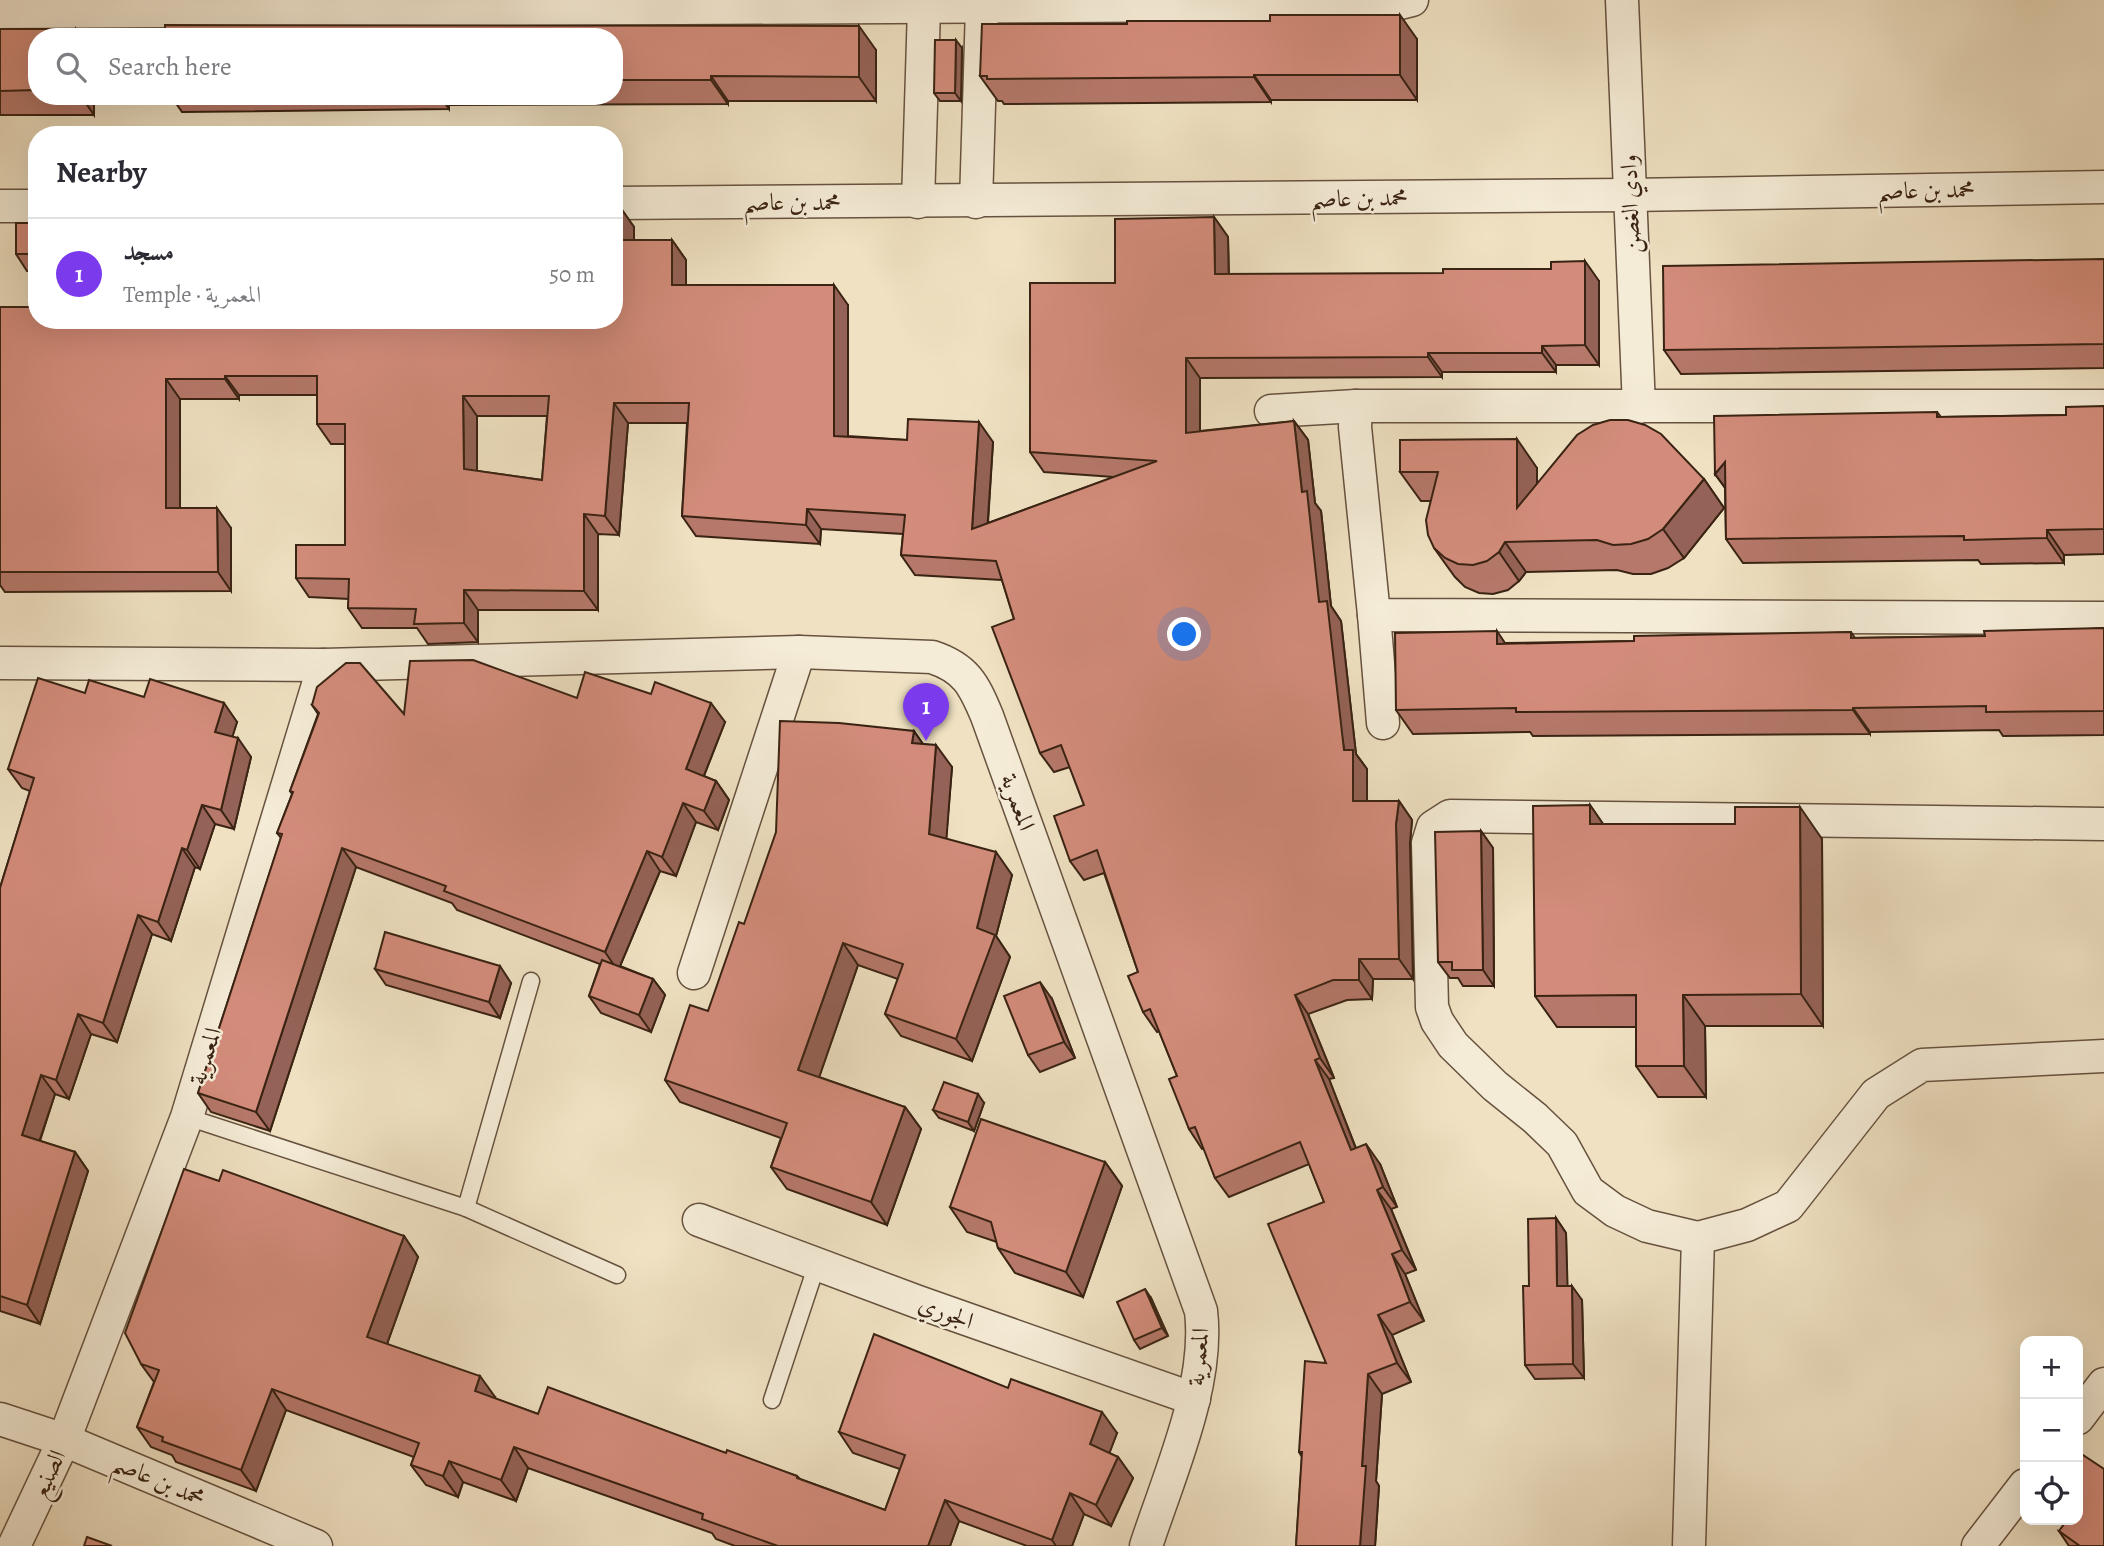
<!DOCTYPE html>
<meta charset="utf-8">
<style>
body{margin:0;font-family:Alegreya,Amiri,serif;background:#f7f7f7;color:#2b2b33}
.controls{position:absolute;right:21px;bottom:21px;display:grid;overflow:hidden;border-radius:14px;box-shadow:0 7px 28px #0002}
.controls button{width:63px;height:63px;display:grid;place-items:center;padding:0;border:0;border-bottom:2px solid #e1e1e2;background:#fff;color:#2b2b33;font:35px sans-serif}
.you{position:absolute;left:1185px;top:635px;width:24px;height:24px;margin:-18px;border:5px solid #fff;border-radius:50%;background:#1a73e8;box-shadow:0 0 0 10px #1a73e833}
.badge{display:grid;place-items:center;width:46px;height:46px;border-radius:50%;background:#7c3aed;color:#fff;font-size:23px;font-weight:700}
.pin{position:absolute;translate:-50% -58px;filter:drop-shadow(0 2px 4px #0008)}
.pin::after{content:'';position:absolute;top:37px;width:24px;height:21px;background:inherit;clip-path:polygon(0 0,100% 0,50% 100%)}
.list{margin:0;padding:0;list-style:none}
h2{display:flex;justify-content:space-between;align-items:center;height:91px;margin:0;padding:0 28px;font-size:30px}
h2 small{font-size:23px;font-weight:400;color:#7c7c81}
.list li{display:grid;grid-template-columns:46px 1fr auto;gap:21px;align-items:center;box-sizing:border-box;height:112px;padding:0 28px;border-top:2px solid #e1e1e2}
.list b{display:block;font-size:26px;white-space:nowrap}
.list p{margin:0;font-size:23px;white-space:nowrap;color:#7c7c81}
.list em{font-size:23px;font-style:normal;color:#7c7c81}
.icon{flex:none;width:38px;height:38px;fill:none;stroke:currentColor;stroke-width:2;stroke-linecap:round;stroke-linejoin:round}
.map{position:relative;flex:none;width:2104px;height:1546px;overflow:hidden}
.search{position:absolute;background:#fff;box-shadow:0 7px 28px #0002;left:28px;top:28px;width:595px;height:77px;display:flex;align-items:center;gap:18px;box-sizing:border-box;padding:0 24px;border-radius:28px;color:#7c7c81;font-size:26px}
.panel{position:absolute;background:#fff;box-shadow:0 7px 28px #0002;left:28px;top:126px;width:595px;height:203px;border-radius:28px}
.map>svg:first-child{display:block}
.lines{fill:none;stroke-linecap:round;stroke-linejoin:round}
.service-casing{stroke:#67523f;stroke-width:19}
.minor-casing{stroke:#67523f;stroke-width:35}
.service{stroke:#f5ecd7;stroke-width:16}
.minor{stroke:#f5ecd7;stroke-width:32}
.wall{fill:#b5786a;stroke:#3a2313;stroke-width:2;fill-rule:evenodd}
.shaded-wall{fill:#946256;stroke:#3a2313;stroke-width:2}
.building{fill:#d38c7b;stroke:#3a2313;stroke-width:2;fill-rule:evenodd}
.labels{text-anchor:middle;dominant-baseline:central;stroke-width:5;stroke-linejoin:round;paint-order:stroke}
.street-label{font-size:24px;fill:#3a2313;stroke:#f5ecd7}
</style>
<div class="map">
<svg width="2104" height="1546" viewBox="0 0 2104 1546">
<rect width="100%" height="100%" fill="#efe1c2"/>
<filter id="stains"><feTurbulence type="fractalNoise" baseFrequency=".00286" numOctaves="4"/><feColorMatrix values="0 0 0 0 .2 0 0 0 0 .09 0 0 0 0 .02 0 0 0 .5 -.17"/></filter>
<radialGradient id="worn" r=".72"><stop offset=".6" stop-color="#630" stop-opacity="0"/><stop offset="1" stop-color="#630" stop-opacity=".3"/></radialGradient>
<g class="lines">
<!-- service casing -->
<g class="service-casing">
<g id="service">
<path d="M187 1117 466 1208 617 1275"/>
<path d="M466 1208 531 981"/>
<path d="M772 1400 817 1264"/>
</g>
</g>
<!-- minor casing -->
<g class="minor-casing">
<g id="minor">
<path d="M1622 0 1639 407"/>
<path d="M0 12 1396 4 1412 0"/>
<path d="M918 202 924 8"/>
<path d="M976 202 982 8"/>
<path d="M614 203 1630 195 2104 187"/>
<path d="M0 206H37"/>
<path d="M2104 406H1356L1355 427 1374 615 2104 618"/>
<path d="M1271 411 1356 406"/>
<path d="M1374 615 1383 723"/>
<path d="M0 663 324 665 799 652 932 657C966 668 974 685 987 716L1201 1311C1210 1385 1169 1475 1146 1546"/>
<path d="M2104 824 1450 816 1433 827 1428 843 1432 1007 1437 1021 1453 1045 1495 1086 1535 1118 1562 1144 1588 1191 1615 1211 1647 1226 1698 1238 1747 1225 1788 1206 1876 1094 1922 1065 2104 1056"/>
<path d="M694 973 799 652"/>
<path d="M699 1220 918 1302 1194 1399"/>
<path d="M2078 1418 2104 1384"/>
<path d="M0 1419 64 1440 316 1546"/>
<path d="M14 1546 64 1440 187 1117 324 665"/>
<path d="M1689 1546 1698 1238"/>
<path d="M1978 1546 2025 1485"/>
</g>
</g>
<!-- service -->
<use href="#service" class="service"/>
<!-- minor -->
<use href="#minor" class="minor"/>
</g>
<!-- wall -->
<g class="wall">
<path d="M0 29H76L82 37H37V96H94V115H0Z"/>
<path d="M614 37 876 50V101H728V104L449 105V109L182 112 171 96H614Z"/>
<path d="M1417 39V100H1271V102L1004 104 1002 101H998L980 76Z"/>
<path d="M962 48 961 101H940L934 93Z"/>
<path d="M620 207 634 227V240H672L686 260V285L848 305V436L907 440 993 442 988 523 1114 477 1044 472 1030 452 1115 283 1214 217 1228 237 1229 274 1599 281V365H1556V372H1442V377L1200 378V431L1294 421 1308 440 1315 503 1321 511 1331 606 1341 621 1356 754 1367 769V801H1399L1412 820 1410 843 1413 979H1373L1372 999 1347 1000 1308 1014 1334 1078 1329 1079 1356 1148 1380 1164 1397 1207 1391 1209 1416 1270 1405 1274 1424 1321 1392 1335 1411 1382 1382 1394 1376 1481 1379 1486 1375 1546H1296L1302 1457 1299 1452 1326 1363 1324 1202 1309 1164 1229 1197 1215 1178 1204 1148 1202 1149 1189 1129 1177 1076 1159 1031 1157 1032 1143 1012 1138 972 1104 873 1084 880 1070 861 1084 805 1070 767 1054 772 1040 753 1014 619 1002 580 915 575 901 555 903 534 821 529 820 544 696 536 682 516 687 423H628L619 535 598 534V610H478V642L428 644 417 628H362L348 608 349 599 309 597 296 578 345 545V444H331L317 424V395H239V399H180V508L231 528V591L5 592 0 585V307L614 320ZM477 416H547L542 480 477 471Z"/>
<path d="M37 223V271H27L16 254Z"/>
<path d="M2104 259V368L1681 374 1664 350Z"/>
<path d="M2104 406V554L2064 555V563L1981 564 1978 560 1743 563 1726 539 1725 488 1715 474 1937 412 1941 417 2066 415Z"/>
<path d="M1537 468V484L1704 479 1724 508 1684 558 1668 568 1651 574H1633L1617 570 1526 572 1519 581 1508 590 1493 594 1479 593 1465 587 1455 577 1434 548 1431 501H1421L1400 472Z"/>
<path d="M2104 628V735L2003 736 1999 730 1870 732V734L1533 736 1530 732 1413 734 1396 710 1505 643 1634 641 1851 632 1855 638 1985 636Z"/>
<path d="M85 693 144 697 237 722 232 737 251 757 234 829 215 824 200 869 195 867 171 941 152 934 117 1042 91 1034 69 1099 55 1094 40 1141 75 1152 88 1171 40 1324 0 1311V888L30 791 22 788 8 769Z"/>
<path d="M577 698 725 722 704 776 716 781 729 800 718 830 696 822 676 876 660 871 620 966 653 979 665 995 651 1032 601 1013 589 996 600 964 457 910 452 903 356 867 270 1131 211 1112 198 1093 281 838 277 833 292 794 290 791 318 714 312 705 404 714Z"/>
<path d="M914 731 923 744 952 767 946 839 1012 875 996 936 1010 957 972 1061 901 1036 885 1014 898 979 858 965 819 1077 905 1107 921 1129 887 1225 787 1189 771 1167 781 1138 680 1102 665 1080 708 1011 744 924Z"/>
<path d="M1590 805 1603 824 1822 839 1823 1026H1705L1706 1097H1658L1636 1066V1027H1557L1535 996Z"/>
<path d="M1481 831 1493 848 1494 986H1463L1458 978H1450L1438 962Z"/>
<path d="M375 969 511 983 500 1018 386 985Z"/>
<path d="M1052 999 1075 1058 1040 1072 1028 1055Z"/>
<path d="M984 1103 974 1131 939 1118 933 1110Z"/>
<path d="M1105 1162 1122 1186 1083 1297 1015 1273 998 1248 997 1242 967 1232 950 1207Z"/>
<path d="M219 1181 404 1236 418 1257 387 1344 495 1397 494 1398 538 1414 726 1453 797 1476 800 1479 885 1510 900 1469 853 1453 839 1432 1117 1433 1109 1453 1118 1457 1133 1478 1111 1526 1084 1514 1072 1546H1027L959 1521 950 1546H735L716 1539 712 1533 528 1468 516 1501 463 1482 458 1497 426 1485 411 1465 414 1457 286 1410 256 1491 176 1462 172 1455 151 1447 137 1427 154 1382 141 1364Z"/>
<path d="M1556 1218 1566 1233 1567 1286 1582 1300 1584 1378 1535 1379 1525 1365 1529 1286Z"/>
<path d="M1151 1298 1168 1336 1140 1349 1134 1340Z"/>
<path d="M2059 1531 2104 1546H2069Z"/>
</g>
<!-- shaded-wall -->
<g class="shaded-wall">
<path d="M1400 15 1417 39V100L1400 75Z"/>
<path d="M859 26 876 50V101L859 77Z"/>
<path d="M76 29 82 37H76Z"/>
<path d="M956 40 962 48 961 101 955 93Z"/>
<path d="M1254 75 1271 100V102L1254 77Z"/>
<path d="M711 76 728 101V104L711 80Z"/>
<path d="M81 96H94V115Z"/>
<path d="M440 96H443L449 105V109Z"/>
<path d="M620 207 634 227V260L620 240Z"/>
<path d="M1214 217 1228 237 1229 294 1215 274Z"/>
<path d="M672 240 686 260V305L672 285Z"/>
<path d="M1585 261 1599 281V365L1585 345Z"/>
<path d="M834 285 848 305V455L834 436Z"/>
<path d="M1542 346 1556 365V372L1542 353Z"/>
<path d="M1428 353 1442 372V377L1428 357Z"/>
<path d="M1186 358 1200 378V452L1186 433Z"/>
<path d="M225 376 239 395V399L225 379Z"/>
<path d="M166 379 180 399V528L166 508Z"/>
<path d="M463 396 477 416V489L464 469Z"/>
<path d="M614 403 628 423 619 535 605 516Z"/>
<path d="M1294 421 1308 440 1315 503 1321 511 1331 606 1341 621 1356 754 1367 769V821L1353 801 1319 602 1302 492Z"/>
<path d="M979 422 993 442 986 548 972 529Z"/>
<path d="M1517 439 1537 468V538L1517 508Z"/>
<path d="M1725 462 1733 498 1715 474Z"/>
<path d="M1704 479 1724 508 1684 558 1663 529Z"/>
<path d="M217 508 231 528V591L218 572Z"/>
<path d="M807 509 821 529 820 544 806 525Z"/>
<path d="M584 514 598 534V610L584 591Z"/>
<path d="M2047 530 2064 555V563L2047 538Z"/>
<path d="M1505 542 1526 572 1519 581 1499 552Z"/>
<path d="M464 590 478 610V642L464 623Z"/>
<path d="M1497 631 1513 655 1497 644Z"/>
<path d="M224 703 237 722 228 751 215 732Z"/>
<path d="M711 703 725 722 699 788 686 769Z"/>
<path d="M1853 708 1870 732V734L1853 710Z"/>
<path d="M914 731 929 753 912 743Z"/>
<path d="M238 738 251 757 234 829 221 810Z"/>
<path d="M936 745 952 767 945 857 929 834Z"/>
<path d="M716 781 729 800 718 830 704 811Z"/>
<path d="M1399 801 1412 820 1410 843 1413 979 1399 959 1396 824Z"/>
<path d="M683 803 696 822 676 876 662 857Z"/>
<path d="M202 805 215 824 200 869 187 850Z"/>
<path d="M1590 805 1612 837 1590 824Z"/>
<path d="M1800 807 1822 839 1823 1026 1801 994Z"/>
<path d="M1481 831 1493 848 1494 986 1483 970Z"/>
<path d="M182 848 195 867 171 941 158 922Z"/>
<path d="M342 848 356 867 270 1131 256 1112Z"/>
<path d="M647 851 660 871 618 971 605 952Z"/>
<path d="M996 852 1012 875 996 936 1010 957 972 1061 956 1039 977 928Z"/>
<path d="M138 915 152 934 117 1042 103 1023Z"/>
<path d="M843 943 858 965 814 1092 798 1070Z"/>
<path d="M1359 959 1373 979 1372 999 1359 980Z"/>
<path d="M500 966 511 983 500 1018 489 1002Z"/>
<path d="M653 979 665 995 651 1032 639 1015Z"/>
<path d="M1040 982 1052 999 1075 1058 1064 1042Z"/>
<path d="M1295 995 1308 1014 1334 1078 1320 1058Z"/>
<path d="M1683 995 1705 1026 1706 1097 1684 1066Z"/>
<path d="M78 1014 91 1034 69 1099 56 1080Z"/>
<path d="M1315 1060 1329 1079 1364 1170 1351 1150Z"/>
<path d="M41 1075 55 1094 35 1154 22 1135Z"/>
<path d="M978 1094 984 1103 974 1131 968 1122Z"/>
<path d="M905 1107 921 1129 887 1225 871 1202Z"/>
<path d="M1366 1144 1380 1164 1397 1207 1383 1187Z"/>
<path d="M75 1152 88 1171 40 1324 27 1305Z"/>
<path d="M1105 1162 1122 1186 1083 1297 1066 1272Z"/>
<path d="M1377 1190 1391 1209 1416 1270 1402 1250Z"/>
<path d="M1556 1218 1566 1233 1568 1301 1557 1286Z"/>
<path d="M404 1236 418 1257 382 1358 367 1337Z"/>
<path d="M1392 1254 1405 1274 1424 1321 1410 1302Z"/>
<path d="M1572 1286 1582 1300 1584 1378 1573 1364Z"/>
<path d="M1145 1289 1151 1298 1168 1336 1162 1328Z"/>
<path d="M1378 1315 1392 1335 1411 1382 1397 1363Z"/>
<path d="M1368 1374 1382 1394 1376 1481 1379 1486 1375 1546H1360L1362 1466Z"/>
<path d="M480 1376 495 1397 489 1412 475 1391Z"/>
<path d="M272 1389 286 1410 256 1491 241 1470Z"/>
<path d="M1102 1412 1117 1433 1105 1465 1090 1444Z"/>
<path d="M514 1447 528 1468 516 1501 501 1480Z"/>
<path d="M1118 1457 1133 1478 1111 1526 1096 1505Z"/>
<path d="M449 1461 463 1482 458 1497 443 1476Z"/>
<path d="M1070 1493 1084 1514 1072 1546H1056L1052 1540Z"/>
<path d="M945 1500 959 1521 950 1546H928Z"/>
</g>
<!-- building -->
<g class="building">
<path d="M1270 15H1400V75H1254V77L987 79V76H980L982 24H1127V21H1270Z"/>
<path d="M165 25 859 26V77L711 76V80H614V37H165Z"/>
<path d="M0 29H76V37H37V90L0 91Z"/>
<path d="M935 40H956L955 93H934Z"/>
<path d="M614 207H620V240H672V285H834V436L907 440 908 419 979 422 972 529 1157 461 1030 452V283H1115V219L1214 217 1215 274 1443 273V269H1551V262L1585 261V345L1542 346V353H1428V357L1186 358V433L1294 421 1302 492 1307 491 1319 602 1327 601 1344 750H1353V801H1399L1396 824 1399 959H1359V980H1333L1295 995 1320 1058 1315 1060 1351 1150 1366 1144 1383 1187 1377 1190 1402 1250 1392 1254 1410 1302 1378 1315 1397 1363 1368 1374 1362 1466H1366L1360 1546H1296L1302 1452H1299L1305 1361 1326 1363 1268 1224 1324 1202 1300 1142 1215 1178 1195 1127 1189 1129 1169 1079 1177 1076 1150 1009 1143 1012 1128 976 1138 972 1097 850 1070 861 1054 816 1084 805 1061 745 1040 753 992 627 1014 619 996 561 901 555 905 515 807 509 806 525 682 516 689 403H614L605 516 584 514V591L464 590V623L414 624 416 609 348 608 349 579 296 578V545H345V424H317V376H225V379H166V508H217L218 572H0V307H37V320H614ZM463 396H549L542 480 464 469Z"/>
<rect x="16" y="223" width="21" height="31"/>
<path d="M2104 259V344L1664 350 1663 266Z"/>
<path d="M2104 406V529L2047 530V538L1964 540V536L1726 539 1725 462 1715 474 1714 416 1937 412V417L2066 415V407Z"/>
<path d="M1610 420H1628L1645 425 1661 434 1704 479 1663 529 1648 539 1631 544 1613 545 1597 540 1505 542 1499 552 1487 561 1473 565 1458 564 1445 558 1434 548 1428 535 1426 520 1438 472H1400V440L1517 439V508L1577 435 1593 425Z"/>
<path d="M2104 628V711L1986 712V706L1853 708V710L1516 712V708L1396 710 1395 633 1497 631V644L1634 641V636L1736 634 1851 632V638L1985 636 1984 631Z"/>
<path d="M473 660 577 698 585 672 651 694 655 682 711 703 686 769 716 781 704 811 683 803 662 857 647 851 605 952 444 891 446 886 342 848 256 1112 198 1093 282 834 277 833 293 792 290 791 319 713 312 705 317 687 346 663H360L404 714 410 661Z"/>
<path d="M38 678 85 693 89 680 144 697 150 679 224 703 215 732 238 738 221 810 202 805 187 850 182 848 158 922 138 915 103 1023 78 1014 56 1080 41 1075 22 1135 75 1152 27 1305 0 1296V888L34 778 8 769Z"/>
<path d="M780 721 839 723 914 731 912 743 936 745 929 834 996 852 977 928 995 935 956 1039 885 1014 903 964 843 943 798 1070 905 1107 871 1202 771 1167 787 1123 665 1080 690 1005 708 1011 739 922 744 924 776 832Z"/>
<path d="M1590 805V824H1735V807H1800L1801 994 1683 995 1684 1066H1636V995L1535 996 1533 806Z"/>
<path d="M1481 831 1483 970H1452V962H1438L1435 832Z"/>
<path d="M385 932 500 966 489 1002 375 969Z"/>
<path d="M602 960 653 979 639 1015 589 996Z"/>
<path d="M1040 982 1064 1042 1028 1055 1004 996Z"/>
<path d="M944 1082 978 1094 968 1122 933 1110Z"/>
<path d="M981 1119 1105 1162 1066 1272 998 1248 991 1222 950 1207Z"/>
<path d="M184 1169 219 1181 223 1170 404 1236 367 1337 480 1376 475 1391 538 1414 548 1387 726 1453 727 1450 797 1476V1478L885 1510 905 1455 839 1432 874 1334 1008 1388 1011 1379 1102 1412 1090 1444 1118 1457 1096 1505 1070 1493 1052 1540 945 1500 928 1546H778L702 1519 703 1514 514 1447 501 1480 449 1461 443 1476 411 1465 419 1443 272 1389 241 1470 162 1441 163 1437 137 1427 159 1370 141 1364 125 1333Z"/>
<path d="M1556 1218 1557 1286H1572L1573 1364 1525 1365 1523 1286H1529L1528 1219Z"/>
<path d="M1145 1289 1162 1328 1134 1340 1117 1302Z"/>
<path d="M2083 1455 2104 1469V1546H2080L2059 1531 2067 1520H2078V1462Z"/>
<path d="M87 1537 112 1546H84Z"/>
</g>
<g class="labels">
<!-- street labels -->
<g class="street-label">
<text transform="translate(1926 190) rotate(-1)">محمد بن عاصم</text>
<text transform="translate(1359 198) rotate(-1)">محمد بن عاصم</text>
<text x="792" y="202">محمد بن عاصم</text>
<text transform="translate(1630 204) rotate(-92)">وادي الغصن</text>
<text transform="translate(1018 802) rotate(70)">المعمرية</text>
<text transform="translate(205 1056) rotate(-73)">المعمرية</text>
<text transform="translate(946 1312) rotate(20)">الجوري</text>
<text transform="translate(1198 1357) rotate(-85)">المعمرية</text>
<text transform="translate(48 1474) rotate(-65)">الصنيع</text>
<text transform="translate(159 1480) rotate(23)">محمد بن عاصم</text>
</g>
</g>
<rect width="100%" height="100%" filter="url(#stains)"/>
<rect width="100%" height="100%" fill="url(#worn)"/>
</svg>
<div class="controls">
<button>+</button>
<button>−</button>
<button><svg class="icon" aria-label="locate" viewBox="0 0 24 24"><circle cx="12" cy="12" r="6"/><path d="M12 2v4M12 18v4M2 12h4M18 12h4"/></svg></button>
</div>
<div class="you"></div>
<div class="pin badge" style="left:926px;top:741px">1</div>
<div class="search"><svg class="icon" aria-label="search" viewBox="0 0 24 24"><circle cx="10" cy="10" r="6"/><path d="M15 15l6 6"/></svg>Search here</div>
<section class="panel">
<h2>Nearby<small></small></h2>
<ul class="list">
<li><span class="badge">1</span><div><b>مسجد</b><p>Temple · المعمرية</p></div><em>50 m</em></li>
</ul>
</section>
</div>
